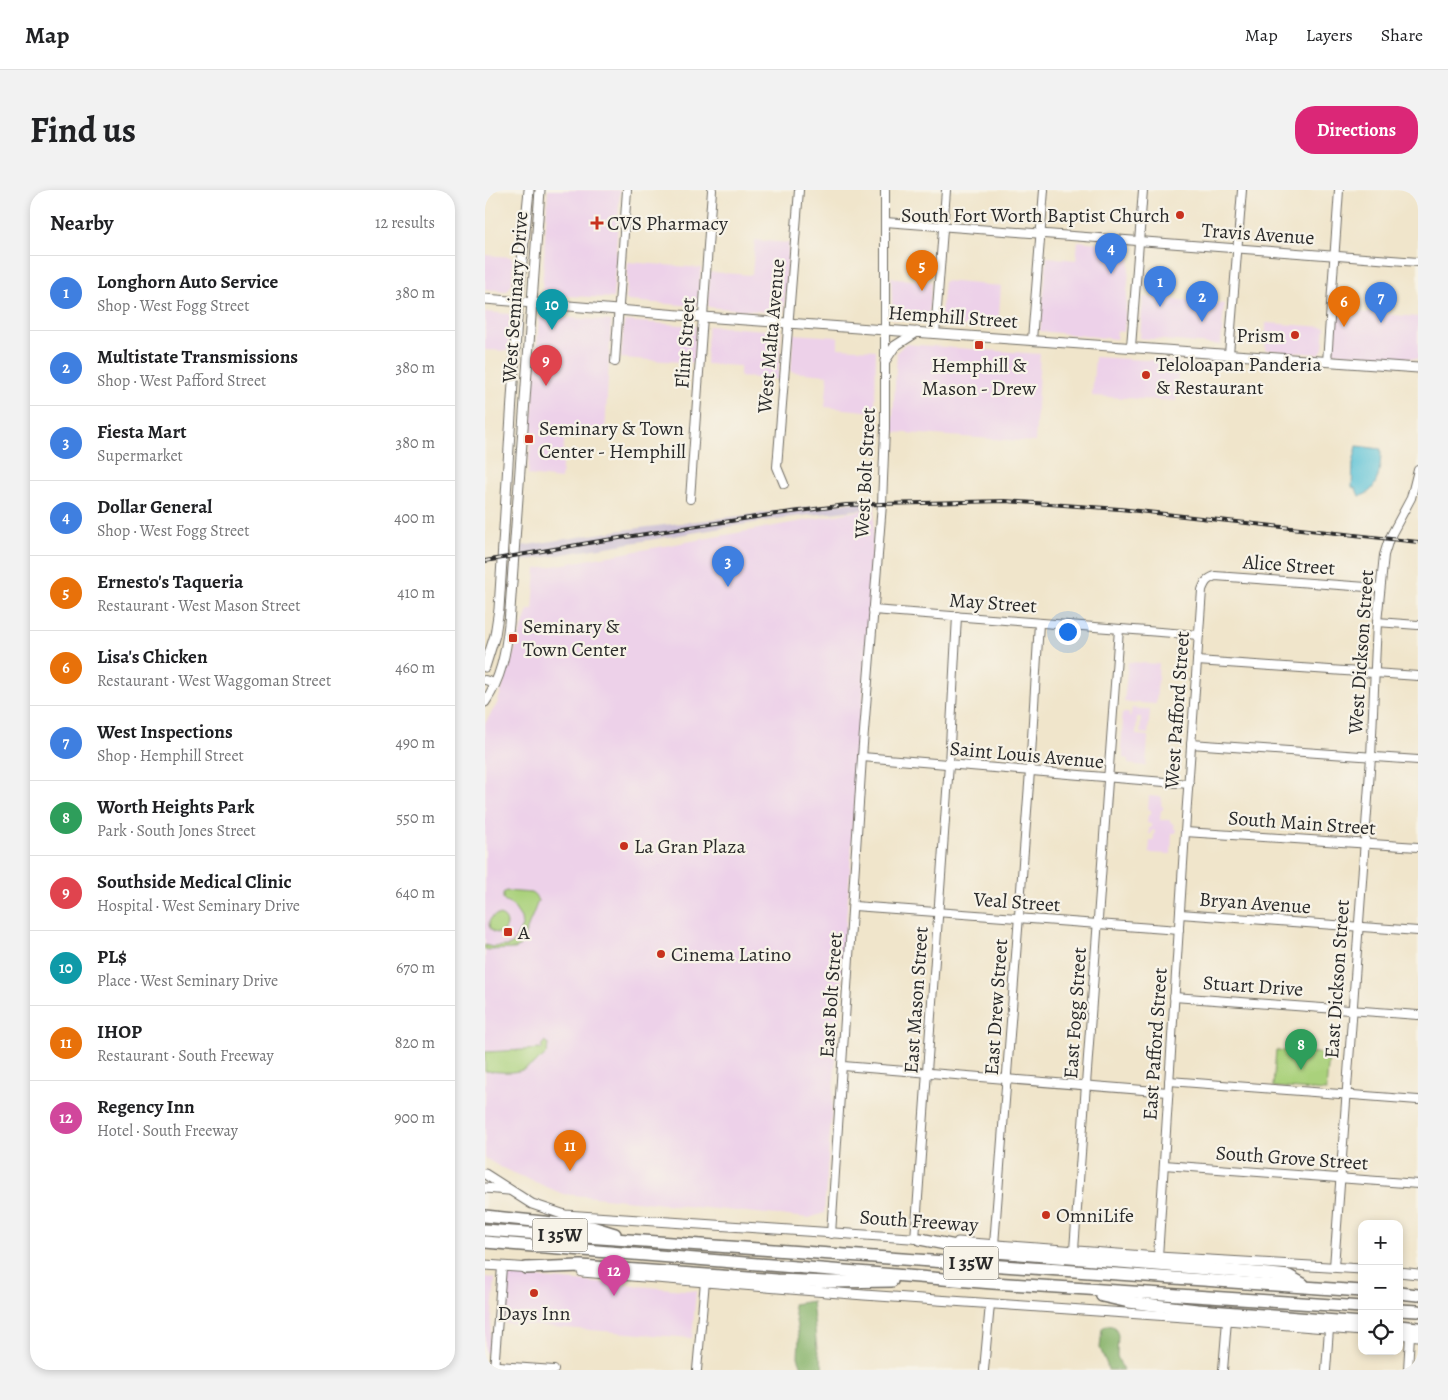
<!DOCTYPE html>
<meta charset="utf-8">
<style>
body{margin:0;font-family:Alegreya,serif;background:#f2f2f2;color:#202124}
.controls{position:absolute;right:15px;bottom:15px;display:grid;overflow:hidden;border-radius:10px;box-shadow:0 2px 8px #0003}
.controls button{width:45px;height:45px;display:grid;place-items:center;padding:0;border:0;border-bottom:1px solid #e0e0e0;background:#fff;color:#202124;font:25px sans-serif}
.you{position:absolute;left:582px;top:441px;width:18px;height:18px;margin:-12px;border:4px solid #fff;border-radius:50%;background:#1a73e8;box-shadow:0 0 0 8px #1a73e833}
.badge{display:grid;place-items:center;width:32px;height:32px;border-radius:50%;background:#db2777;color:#fff;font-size:16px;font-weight:700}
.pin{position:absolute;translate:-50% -41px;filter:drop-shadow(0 1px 2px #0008)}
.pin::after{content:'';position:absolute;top:26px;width:18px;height:15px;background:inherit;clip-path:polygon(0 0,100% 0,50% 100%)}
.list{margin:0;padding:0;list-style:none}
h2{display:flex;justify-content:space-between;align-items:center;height:65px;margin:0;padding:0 20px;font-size:21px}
h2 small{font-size:16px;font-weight:400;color:#757577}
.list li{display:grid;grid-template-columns:32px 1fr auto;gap:15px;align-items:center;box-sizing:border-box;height:75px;padding:0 20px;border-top:1px solid #e0e0e0}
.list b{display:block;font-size:19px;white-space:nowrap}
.list p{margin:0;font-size:16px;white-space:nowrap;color:#757577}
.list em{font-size:16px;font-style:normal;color:#757577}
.icon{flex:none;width:28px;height:28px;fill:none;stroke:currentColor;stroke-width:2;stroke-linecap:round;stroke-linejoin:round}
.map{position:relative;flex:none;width:933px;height:1180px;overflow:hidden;border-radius:20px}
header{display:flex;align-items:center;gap:30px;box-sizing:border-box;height:70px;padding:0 25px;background:#fff;border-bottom:1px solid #e0e0e0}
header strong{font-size:24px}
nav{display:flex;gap:28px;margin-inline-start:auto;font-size:18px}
.intro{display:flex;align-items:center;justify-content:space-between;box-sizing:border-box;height:120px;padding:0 30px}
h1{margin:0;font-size:35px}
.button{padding:12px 22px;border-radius:20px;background:#db2777;color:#fff;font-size:18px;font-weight:700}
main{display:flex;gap:30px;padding:0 30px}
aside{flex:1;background:#fff;border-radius:20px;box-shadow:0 2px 8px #0003}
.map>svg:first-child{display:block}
.built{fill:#edd1e9}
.industrial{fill:#ccbfd4}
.green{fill:#aad17b;stroke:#6a7e53}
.forest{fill:#87b36b;stroke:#596f4b}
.water{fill:#59c1d6;stroke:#427680}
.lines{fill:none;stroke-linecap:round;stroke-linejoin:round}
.minor-casing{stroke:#706c63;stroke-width:10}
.major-casing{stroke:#706c63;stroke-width:11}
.highway-casing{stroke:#706c63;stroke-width:14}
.minor{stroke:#fff;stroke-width:8}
.major{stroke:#fff;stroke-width:9}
.highway{stroke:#fff;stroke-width:11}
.rail-casing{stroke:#2b2b2b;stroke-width:4}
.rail{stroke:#f7f3e8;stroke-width:2;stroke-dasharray:5.5;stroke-linecap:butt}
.poi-dot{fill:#c8321e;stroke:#f7f3e8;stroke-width:2}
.labels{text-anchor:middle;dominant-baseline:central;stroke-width:4.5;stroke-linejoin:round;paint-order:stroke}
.shield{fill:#f7f3e8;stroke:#686764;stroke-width:1}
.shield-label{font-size:19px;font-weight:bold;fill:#2b2b2b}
.poi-label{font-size:20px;fill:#2b2b2b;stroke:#f7f3e8;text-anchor:start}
.street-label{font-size:20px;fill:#2b2b2b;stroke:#f7f3e8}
</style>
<header>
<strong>Map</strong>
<nav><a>Map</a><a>Layers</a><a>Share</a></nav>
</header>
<div class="intro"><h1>Find us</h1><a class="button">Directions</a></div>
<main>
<aside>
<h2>Nearby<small>12 results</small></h2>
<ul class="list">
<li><span class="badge" style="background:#3f7fe0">1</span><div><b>Longhorn Auto Service</b><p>Shop · West Fogg Street</p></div><em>380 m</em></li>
<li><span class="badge" style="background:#3f7fe0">2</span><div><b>Multistate Transmissions</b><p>Shop · West Pafford Street</p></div><em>380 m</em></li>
<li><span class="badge" style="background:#3f7fe0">3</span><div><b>Fiesta Mart</b><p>Supermarket</p></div><em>380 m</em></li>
<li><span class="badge" style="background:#3f7fe0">4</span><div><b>Dollar General</b><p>Shop · West Fogg Street</p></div><em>400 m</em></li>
<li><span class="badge" style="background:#e8710a">5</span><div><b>Ernesto's Taqueria</b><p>Restaurant · West Mason Street</p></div><em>410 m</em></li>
<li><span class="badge" style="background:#e8710a">6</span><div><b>Lisa's Chicken</b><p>Restaurant · West Waggoman Street</p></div><em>460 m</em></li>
<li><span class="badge" style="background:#3f7fe0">7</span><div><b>West Inspections</b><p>Shop · Hemphill Street</p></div><em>490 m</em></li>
<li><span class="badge" style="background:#2e9e5b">8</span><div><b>Worth Heights Park</b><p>Park · South Jones Street</p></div><em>550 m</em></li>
<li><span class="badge" style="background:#e0444e">9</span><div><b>Southside Medical Clinic</b><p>Hospital · West Seminary Drive</p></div><em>640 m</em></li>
<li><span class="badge" style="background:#0f9aa8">10</span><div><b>PL$</b><p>Place · West Seminary Drive</p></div><em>670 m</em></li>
<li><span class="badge" style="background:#e8710a">11</span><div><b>IHOP</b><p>Restaurant · South Freeway</p></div><em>820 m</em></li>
<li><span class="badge" style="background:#d1479c">12</span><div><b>Regency Inn</b><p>Hotel · South Freeway</p></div><em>900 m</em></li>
</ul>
</aside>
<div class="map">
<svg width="933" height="1180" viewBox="0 0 933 1180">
<rect width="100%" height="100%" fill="#f7f3e8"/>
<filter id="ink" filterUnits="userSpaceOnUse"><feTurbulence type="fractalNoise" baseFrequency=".02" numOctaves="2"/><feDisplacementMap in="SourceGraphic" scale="10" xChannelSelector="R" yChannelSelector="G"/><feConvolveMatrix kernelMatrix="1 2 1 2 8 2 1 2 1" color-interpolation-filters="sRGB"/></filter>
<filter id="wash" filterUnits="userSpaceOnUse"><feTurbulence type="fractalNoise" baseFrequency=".0096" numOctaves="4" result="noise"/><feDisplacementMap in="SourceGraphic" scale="20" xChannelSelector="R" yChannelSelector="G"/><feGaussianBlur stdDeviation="1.12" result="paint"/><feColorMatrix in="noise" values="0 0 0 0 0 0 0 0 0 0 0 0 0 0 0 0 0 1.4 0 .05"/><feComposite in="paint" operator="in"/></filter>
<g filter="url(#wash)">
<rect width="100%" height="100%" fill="#f0e5cb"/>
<!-- built -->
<g class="built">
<path d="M63 0H135L128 108 59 105 57 101Z"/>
<path d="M270 50 304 53 299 121 296 123 224 117 223 115 225 82 267 85Z"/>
<path d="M593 51 646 56 639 142 632 141 631 149 555 141 562 67 591 70Z"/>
<path d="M0 65 26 67 28 72 27 94 22 101 0 99Z"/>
<path d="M143 72 216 78 212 114 211 116 143 111 141 109Z"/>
<path d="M406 88 447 92 443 133 408 129Z"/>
<path d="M459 91 516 96 513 139 455 134Z"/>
<path d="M658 107 739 114 736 155 655 148Z"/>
<path d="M849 120 933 127V169L847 163Z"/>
<path d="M0 122 24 124 26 126 23 161 0 160Z"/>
<path d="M59 126 126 131 120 244 80 241 76 289 43 285 54 129Z"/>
<path d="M139 131 211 136 209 173 136 168Z"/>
<path d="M781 133 840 137 838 159 834 164 780 160Z"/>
<path d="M223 136 296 141 293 189 255 187V176L221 174Z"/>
<path d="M308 144 353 147V158L391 160 390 222 340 217 343 185 306 182Z"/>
<path d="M420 154 555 164 550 252 407 242 412 162Z"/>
<path d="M610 167 694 172 691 211 607 206Z"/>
<path d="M390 318 383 444 339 1023 324 1028 78 1004 15 977 0 968V533L12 514 43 420H48L51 379Z"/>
<path d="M643 472 674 474 671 514 639 512Z"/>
<path d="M647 518 665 520 663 544 655 543 656 527H652L651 545 663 546 661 576 643 574V569L638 568V560L636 559 638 531H636L637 523H644V527L645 528Z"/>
<path d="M664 606 677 607 676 616H678V620H676L675 630H685V632H687V634L689 635V639H691V643H687L686 664 664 663 665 651H668L670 641 667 640 666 644H664V638H666V634L662 633 663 625H666V620L663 619Z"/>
<path d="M20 1085 211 1101 207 1148 17 1133Z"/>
<path d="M0 1087 10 1088 4 1163 0 1162Z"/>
</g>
<!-- industrial -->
<path class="industrial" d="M385 307 391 309 390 318 297 328 36 371V356L138 340 369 312Z"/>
<!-- green -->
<g class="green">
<path d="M21 701 47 703 50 705 53 711 36 755 34 757 30 759 0 760V755L7 757 23 756 27 754 29 752 37 736 36 728 28 716 19 711 18 708V703Z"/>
<circle cx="13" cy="734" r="9"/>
<path d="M60 851 63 854 62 863C38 885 31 883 0 881V862L56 859 58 858 56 856Z"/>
<path d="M791 860 844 864 841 901 788 897Z"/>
</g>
<!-- forest -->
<g class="forest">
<path d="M327 1111 332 1159 339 1180H318L313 1167 314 1148 308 1114Z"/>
<path d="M623 1135 630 1137 633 1145 632 1166 638 1180H623L622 1175 615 1158 617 1138Z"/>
</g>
<!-- water -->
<path class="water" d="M872 256 896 259C896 275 894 304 874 306L871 299 867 297 868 273Z"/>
</g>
<g filter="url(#ink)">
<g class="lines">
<!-- minor casing -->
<g class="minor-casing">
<g id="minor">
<path d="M400 32 933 72"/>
<path d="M450 144 461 0"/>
<path d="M547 150 559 0"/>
<path d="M646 157 658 0"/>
<path d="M744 164 757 0"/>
<path d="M130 172 142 0"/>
<path d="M842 172 854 0"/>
<path d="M299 294 292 277 314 0"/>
<path d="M205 309 227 0"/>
<path d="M388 420 714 445"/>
<path d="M892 432 933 435"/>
<path d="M712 471 933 486"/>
<path d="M0 490 10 493"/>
<path d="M706 554 933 570"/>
<path d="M377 567 704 594"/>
<path d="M700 642 933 657"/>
<path d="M369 716 694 740"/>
<path d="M695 724 933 741"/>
<path d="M689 807 933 825"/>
<path d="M358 876 683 902"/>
<path d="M684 891 933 910"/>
<path d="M679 975 933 994"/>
<path d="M346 1044 377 567 397 314 400 239V0"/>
<path d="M430 1049 464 574 472 426"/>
<path d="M509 1055 545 581 554 433"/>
<path d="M589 1060 634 439"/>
<path d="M673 1067 700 642 717 400C720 392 722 389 730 386L895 398"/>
<path d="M849 1077 886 567 892 432 899 365 904 349 926 308 933 280"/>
<path d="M0 1175 69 1180"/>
<path d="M9 1180 17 1077"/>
<path d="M212 1180 220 1091"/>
<path d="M499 1180 505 1114"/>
<path d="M738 1180 742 1130"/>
<path d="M841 1180 844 1139"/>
<path d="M923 1180 925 1145"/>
</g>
</g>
<!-- major casing -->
<g class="major-casing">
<g id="major">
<path d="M0 109 218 127 933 178"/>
<path d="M400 171 410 156 432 142"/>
<path d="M0 477 10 445 14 419 33 112 44 0"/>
<path d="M0 512C16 489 21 462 24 434L55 0"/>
<path d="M0 984 47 1014 80 1025 440 1049"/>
<path d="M0 998 23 1000"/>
<path d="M473 1052 673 1067 877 1079"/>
<path d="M0 1075 46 1078"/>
<path d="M97 1082 379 1105 742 1130 877 1141"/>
<path d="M914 1082 933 1084"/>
<path d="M914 1144 933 1146"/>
</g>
</g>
<!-- highway casing -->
<g class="highway-casing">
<g id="highway">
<path d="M0 1026 107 1037 130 1044"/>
<path d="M0 1040 877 1101"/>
<path d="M435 1049 486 1059 510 1062 784 1084 804 1086 818 1094"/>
<path d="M0 1052 508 1093 877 1117"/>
<path d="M41 1078 96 1076 292 1090 345 1092 407 1091"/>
<path d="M914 1103 933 1105"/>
<path d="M617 1106 644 1112 712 1120 877 1133"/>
<path d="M914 1120 933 1121"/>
<path d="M914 1136 933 1138"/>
</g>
</g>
<!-- minor -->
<use href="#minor" class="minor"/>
<!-- major -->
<use href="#major" class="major"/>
<!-- highway -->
<use href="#highway" class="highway"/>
<!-- rail casing -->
<g class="rail-casing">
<path id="rail" d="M0 371 115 351 284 325 361 315 397 314 520 311 635 319 933 352"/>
</g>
<!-- rail -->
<use href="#rail" class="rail"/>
</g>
</g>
<!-- markers -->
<g class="poi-dot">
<circle cx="695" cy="25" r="5"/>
<path d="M109.5 25.5h5v5h5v5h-5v5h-5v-5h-5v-5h5z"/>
<circle cx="810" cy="145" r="5"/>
<rect x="489" y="150" width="10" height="10" rx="2.5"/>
<circle cx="661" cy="185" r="5"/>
<rect x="39" y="244" width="10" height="10" rx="2.5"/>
<rect x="23" y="443" width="10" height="10" rx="2.5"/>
<circle cx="139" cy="656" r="5"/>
<rect x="18" y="737" width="10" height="10" rx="2.5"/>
<circle cx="176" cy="764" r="5"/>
<circle cx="561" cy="1025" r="5"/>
<circle cx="49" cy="1103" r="5"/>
</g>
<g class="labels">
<!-- shield labels -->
<g class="shield">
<rect x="47.5" y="1028.5" width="55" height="33" rx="4"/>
<rect x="458.5" y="1056.5" width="55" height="33" rx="4"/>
</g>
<g class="shield-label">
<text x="75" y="1045">I 35W</text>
<text x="486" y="1073">I 35W</text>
</g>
<!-- poi labels -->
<g class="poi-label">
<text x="685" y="25" text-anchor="end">South Fort Worth Baptist Church</text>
<text x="122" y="33">CVS Pharmacy</text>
<text x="800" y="145" text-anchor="end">Prism</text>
<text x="671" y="174">Teloloapan Panderia<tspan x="671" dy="23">&amp; Restaurant</tspan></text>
<text x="494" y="175" text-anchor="middle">Hemphill &amp;<tspan x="494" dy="23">Mason - Drew</tspan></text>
<text x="54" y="238">Seminary &amp; Town<tspan x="54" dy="23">Center - Hemphill</tspan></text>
<text x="38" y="436">Seminary &amp;<tspan x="38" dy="23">Town Center</tspan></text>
<text x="149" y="656">La Gran Plaza</text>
<text x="33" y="742">A</text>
<text x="186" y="764">Cinema Latino</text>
<text x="571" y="1025">OmniLife</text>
<text x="49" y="1123" text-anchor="middle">Days Inn</text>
</g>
<!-- street labels -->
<g class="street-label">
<text transform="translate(773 44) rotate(4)">Travis Avenue</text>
<text transform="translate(30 107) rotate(-86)">West Seminary Drive</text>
<text transform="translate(468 127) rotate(4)">Hemphill Street</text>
<text transform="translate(286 146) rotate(-85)">West Malta Avenue</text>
<text transform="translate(200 153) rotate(-86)">Flint Street</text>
<text transform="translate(380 283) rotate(-87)">West Bolt Street</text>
<text transform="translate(804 375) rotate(4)">Alice Street</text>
<text transform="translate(508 413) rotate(4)">May Street</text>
<text transform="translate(876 462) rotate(-86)">West Dickson Street</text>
<text transform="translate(692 520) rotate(-86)">West Pafford Street</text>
<text transform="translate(542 565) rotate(5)">Saint Louis Avenue</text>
<text transform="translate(817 633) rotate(4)">South Main Street</text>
<text transform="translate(532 712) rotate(4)">Veal Street</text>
<text transform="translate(770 713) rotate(4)">Bryan Avenue</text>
<text transform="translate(852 789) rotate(-86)">East Dickson Street</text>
<text transform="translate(768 796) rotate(4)">Stuart Drive</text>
<text transform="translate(346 805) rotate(-86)">East Bolt Street</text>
<text transform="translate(431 810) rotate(-86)">East Mason Street</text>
<text transform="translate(511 817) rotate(-86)">East Drew Street</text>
<text transform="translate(590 823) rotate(-86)">East Fogg Street</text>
<text transform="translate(670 854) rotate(-86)">East Pafford Street</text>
<text transform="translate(807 968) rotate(4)">South Grove Street</text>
<text transform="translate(434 1031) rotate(4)">South Freeway</text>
</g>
</g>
</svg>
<div class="controls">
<button>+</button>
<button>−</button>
<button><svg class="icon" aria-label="locate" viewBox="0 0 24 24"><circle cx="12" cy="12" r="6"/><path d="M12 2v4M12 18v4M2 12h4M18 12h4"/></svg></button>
</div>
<div class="you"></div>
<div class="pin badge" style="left:675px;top:117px;background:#3f7fe0">1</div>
<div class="pin badge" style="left:717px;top:132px;background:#3f7fe0">2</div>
<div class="pin badge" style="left:243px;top:397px;background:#3f7fe0">3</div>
<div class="pin badge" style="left:626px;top:84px;background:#3f7fe0">4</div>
<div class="pin badge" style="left:437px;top:101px;background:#e8710a">5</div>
<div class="pin badge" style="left:859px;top:137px;background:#e8710a">6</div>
<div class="pin badge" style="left:896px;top:133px;background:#3f7fe0">7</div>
<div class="pin badge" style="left:816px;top:880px;background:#2e9e5b">8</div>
<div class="pin badge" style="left:61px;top:196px;background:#e0444e">9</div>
<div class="pin badge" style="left:67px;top:140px;background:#0f9aa8">10</div>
<div class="pin badge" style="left:85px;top:981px;background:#e8710a">11</div>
<div class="pin badge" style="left:129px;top:1106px;background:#d1479c">12</div>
</div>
</main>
